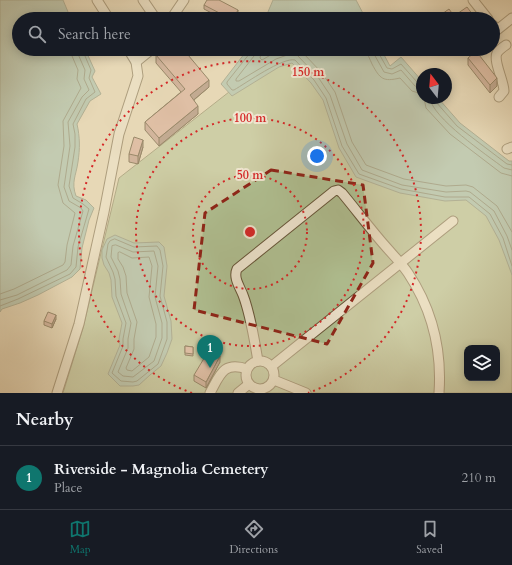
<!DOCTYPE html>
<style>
body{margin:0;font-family:Cardo,serif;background:#20242c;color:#f1f3f6}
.controls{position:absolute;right:12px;bottom:12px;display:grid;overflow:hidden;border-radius:8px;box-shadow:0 2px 10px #0003}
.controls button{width:36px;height:36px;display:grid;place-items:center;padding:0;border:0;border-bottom:1px solid #363941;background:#171b24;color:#f1f3f6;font:20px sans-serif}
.compass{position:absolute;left:416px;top:68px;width:36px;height:36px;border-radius:50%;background:#171b24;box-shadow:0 2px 10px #0003;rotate:344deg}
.you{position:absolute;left:317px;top:156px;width:14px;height:14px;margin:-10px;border:3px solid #fff;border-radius:50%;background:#1a73e8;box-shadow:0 0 0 6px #1a73e833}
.badge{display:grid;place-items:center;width:26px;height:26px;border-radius:50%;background:#0f766e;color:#fff;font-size:13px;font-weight:700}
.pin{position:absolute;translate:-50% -33px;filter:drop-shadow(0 1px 2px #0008)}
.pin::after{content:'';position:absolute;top:21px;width:14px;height:12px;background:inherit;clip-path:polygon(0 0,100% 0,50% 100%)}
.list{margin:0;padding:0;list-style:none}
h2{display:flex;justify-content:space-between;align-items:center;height:52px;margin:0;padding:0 16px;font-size:17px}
h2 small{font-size:13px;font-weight:400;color:#9ea1a6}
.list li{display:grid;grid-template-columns:26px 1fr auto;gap:12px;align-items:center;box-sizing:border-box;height:64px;padding:0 16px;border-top:1px solid #363941}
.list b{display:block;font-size:15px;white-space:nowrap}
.list p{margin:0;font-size:13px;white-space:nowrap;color:#9ea1a6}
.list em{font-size:13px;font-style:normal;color:#9ea1a6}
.icon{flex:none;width:22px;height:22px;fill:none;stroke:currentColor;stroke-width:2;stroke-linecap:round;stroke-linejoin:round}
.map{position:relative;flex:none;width:512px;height:393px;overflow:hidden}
.search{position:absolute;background:#171b24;box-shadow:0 2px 10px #0003;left:12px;right:12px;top:12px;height:44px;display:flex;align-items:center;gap:10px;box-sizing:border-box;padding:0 14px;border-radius:22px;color:#9ea1a6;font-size:15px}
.sheet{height:116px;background:#171b24}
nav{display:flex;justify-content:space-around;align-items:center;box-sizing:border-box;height:56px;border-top:1px solid #363941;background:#171b24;font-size:11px;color:#9ea1a6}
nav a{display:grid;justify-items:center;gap:2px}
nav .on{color:#0f766e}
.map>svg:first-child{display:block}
.green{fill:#b0c092;stroke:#767550;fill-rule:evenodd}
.water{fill:#97baaa;stroke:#73806c}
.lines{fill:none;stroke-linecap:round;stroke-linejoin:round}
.shore{stroke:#6a725c;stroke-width:1}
.minor-casing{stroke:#675639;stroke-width:11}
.minor{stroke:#efe6d0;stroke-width:9}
.wall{fill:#b88a7c;stroke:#3c2a0f}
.shaded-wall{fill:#967165;stroke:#3c2a0f}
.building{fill:#d6a190;stroke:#3c2a0f}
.marked{fill:none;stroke:#8f2418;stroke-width:3;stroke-dasharray:8 5;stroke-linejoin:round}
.ring{fill:none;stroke:#d62828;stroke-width:2;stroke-dasharray:2 4}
.centre{fill:#d62828;stroke:#efe6d0;stroke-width:2}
.ring-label{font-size:12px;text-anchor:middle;font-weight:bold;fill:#d62828;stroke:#efe6d0;stroke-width:4;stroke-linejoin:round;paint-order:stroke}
</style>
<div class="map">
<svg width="512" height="393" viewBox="0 0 512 393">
<rect width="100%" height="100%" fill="#e7d8b7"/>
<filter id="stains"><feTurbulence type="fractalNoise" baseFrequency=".005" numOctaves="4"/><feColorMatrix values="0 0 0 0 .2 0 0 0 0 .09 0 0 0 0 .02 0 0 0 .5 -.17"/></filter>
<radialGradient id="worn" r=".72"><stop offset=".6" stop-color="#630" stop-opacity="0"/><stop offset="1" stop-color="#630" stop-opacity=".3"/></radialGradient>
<!-- green -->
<path class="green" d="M284 49 487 196 512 248V393H63L83 328 119 178ZM467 348H497V378H467Z"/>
<!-- water -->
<g class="water">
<path d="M0 0H63L71 19H19V49H85L95 71 92 77 101 94 90 101 77 124C80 137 80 149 78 162 76 176 71 182 76 196L86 200 94 208 89 220 82 248 80 269 72 277 38 295 20 303 2 309 0 312Z"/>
<path d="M273 0H356L366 19H265Z"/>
<path d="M248 49H381L390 66 401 57 422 81V98H438L460 123 509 161H512V275L499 240 486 216 466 200 445 201 400 193 356 177 339 148 323 100 311 83 292 63 279 67 232 96 221 84Z"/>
<path d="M115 235 134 243 159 242 164 247 167 266 164 296 171 321 172 339 167 353 161 366 150 375 139 385 133 386H120L108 374 120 345 119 339 122 323 112 297 111 280 109 273 104 265 102 258V250L107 239Z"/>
</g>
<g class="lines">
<!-- shore -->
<g class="shore">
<path d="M251 49 250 53 227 82V84L232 90H234C246 83 283 57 295 60L314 80 326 98 342 146 359 174 401 189 445 197H469L490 214 503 238 512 266"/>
<path d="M256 49 254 56 236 79V81H239L276 59 290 54 297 55 318 77 330 95 347 144 362 170 402 185 446 192 466 191 470 192 494 211 507 236 512 250"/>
<path d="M262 49 260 58 262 60 274 53 287 49"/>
<path d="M297 49 303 53 322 73 335 92 352 142 366 165 404 179 446 186 466 185 473 187 497 206 512 232"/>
<path d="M367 49C367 55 370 59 372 64 380 79 383 82 400 78L412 91 422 94"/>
<path d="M373 49 374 54 384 72 392 74 401 70 415 86 422 88"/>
<path d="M378 49V52L387 68 392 69 401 64 417 82 422 83"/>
<path d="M424 98 426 108 450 134 501 173 512 176"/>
<path d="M430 98C431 117 488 156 504 168L512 170"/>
<path d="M435 98 436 102 457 126 507 164 512 165"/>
<path d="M115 239 134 247 157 246 160 250 163 266 160 296 167 322V339L158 364 137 381 133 382 121 381 112 373 123 346V339L126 323 116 296 115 279 113 272 106 257 108 244 110 241Z"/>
<path d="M116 245 133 252 154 251 158 266 155 297 162 323V338L154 361 133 377 123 376 118 372 128 348V339L131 323 121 294 120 279 118 271 111 257 112 246Z"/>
<path d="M120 252 132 258 149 257 152 266 149 297 156 324V337L149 357 132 371 127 370 126 368 134 349V339L137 322 127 293 126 276 123 267 118 259V253Z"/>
<path d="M0 294 14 289 63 265 65 262 67 245 75 213 63 203 58 185 64 146 63 121 81 88 77 79 78 70 72 56 71 49"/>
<path d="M0 300 17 295 67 270 71 265 73 246 83 211 81 208 69 201 64 187 70 146 68 122 82 97 89 90 84 79 85 70 78 54 77 49"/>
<path d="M0 306 18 299 70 274 76 267 78 247 89 209 83 204 73 198 69 186 75 147V134L73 124 86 99 95 92 89 78 91 70 82 49"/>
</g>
<!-- minor casing -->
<g class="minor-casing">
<g id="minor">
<path d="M97 0 109 19"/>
<path d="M143 0 156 19"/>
<path d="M473 0 488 19"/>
<path d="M171 19 184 0"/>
<path d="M493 25 497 30 512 18"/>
<path d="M136 62 152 49"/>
<path d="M499 97 504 91C504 81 493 61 497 53 499 50 503 47 506 45"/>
<path d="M507 149 512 147"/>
<circle cx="260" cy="375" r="14"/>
<path d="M258 361C254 339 251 316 243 295 240 287 233 278 237 269L334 191 338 190 342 193C357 211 371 230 387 248 394 256 402 264 408 273 432 309 442 350 439 393"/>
<path d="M272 366 453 221"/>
<path d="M274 380 306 393"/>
<path d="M57 393 79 324 104 212 119 134 138 76 136 62 128 49"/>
<path d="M210 393C220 375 223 361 247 369"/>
<path d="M238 393 249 384"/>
</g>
</g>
<!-- minor -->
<use href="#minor" class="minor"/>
</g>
<!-- wall -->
<g class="wall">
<path d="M204 5 238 14 235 19H223L204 9Z"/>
<path d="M156 55 209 87 194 100 198 114 159 146 145 130V122L181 92 156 63Z"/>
<path d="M468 58 497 86 490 93 468 65Z"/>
<path d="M143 147 138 164 129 162V154Z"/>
<path d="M56 319 52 328 44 325V321Z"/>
<path d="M185 346 193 347V356L185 355Z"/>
<path d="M220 362 206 388 194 381V375Z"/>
</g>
<!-- shaded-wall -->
<g class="shaded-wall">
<path d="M238 10V14L235 19H233Z"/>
<path d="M497 78V86L490 93V85Z"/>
<path d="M209 80V87L190 103V95Z"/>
<path d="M198 106V114L159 146V138Z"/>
<path d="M143 140V147L138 164V156Z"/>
<path d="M56 315V319L52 328V324Z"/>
<path d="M220 356V362L206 388V382Z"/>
</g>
<!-- building -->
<g class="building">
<path d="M207 0H219L238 10 233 19H231L204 5Z"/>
<path d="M467 7 473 15 476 13 479 18 477 19H435L449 9 454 16Z"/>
<path d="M164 49H183L209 80 190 95 198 106 159 138 145 122 185 89 156 55Z"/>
<path d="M476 51 497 78 490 85 468 58Z"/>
<path d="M134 137 143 140 138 156 129 154Z"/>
<path d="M48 312 56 315 52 324 44 321Z"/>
<path d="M185 346 193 347V354L185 353Z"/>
<path d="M209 350 220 356 206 382 194 375Z"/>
</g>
<!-- marked area -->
<path d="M0 0H512V393H0ZM271 170 363 185 373 263 327 344 194 310 205 213Z" fill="#e7d8b7" fill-opacity=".55" fill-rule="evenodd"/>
<path class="marked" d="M271 170 363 185 373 263 327 344 194 310 205 213Z"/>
<!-- distance rings -->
<g class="ring">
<circle cx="250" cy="232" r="57"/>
<circle cx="250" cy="232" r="114"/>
<path d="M192 393A171 171 0 1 1 308 393"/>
</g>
<circle cx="250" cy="232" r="6" class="centre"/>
<g class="ring-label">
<text x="308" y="76">150 m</text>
<text x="250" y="122">100 m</text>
<text x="250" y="179">50 m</text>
</g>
<rect width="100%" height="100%" filter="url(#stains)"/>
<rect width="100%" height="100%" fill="url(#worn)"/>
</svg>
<div class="controls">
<button><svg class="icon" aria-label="layers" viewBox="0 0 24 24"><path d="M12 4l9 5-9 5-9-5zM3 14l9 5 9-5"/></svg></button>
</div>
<svg class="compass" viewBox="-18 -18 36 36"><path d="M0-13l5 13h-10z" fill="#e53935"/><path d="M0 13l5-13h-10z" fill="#9ea1a6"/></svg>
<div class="you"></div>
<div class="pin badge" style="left:210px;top:368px">1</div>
<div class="search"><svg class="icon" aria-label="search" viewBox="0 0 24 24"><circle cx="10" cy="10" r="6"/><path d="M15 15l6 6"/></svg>Search here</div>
</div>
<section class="sheet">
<h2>Nearby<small></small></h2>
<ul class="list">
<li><span class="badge">1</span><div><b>Riverside - Magnolia Cemetery</b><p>Place</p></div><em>210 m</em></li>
</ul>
</section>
<nav>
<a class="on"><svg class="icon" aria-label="map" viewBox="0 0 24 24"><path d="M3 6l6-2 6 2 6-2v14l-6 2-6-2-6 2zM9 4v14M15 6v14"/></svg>Map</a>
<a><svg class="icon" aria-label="directions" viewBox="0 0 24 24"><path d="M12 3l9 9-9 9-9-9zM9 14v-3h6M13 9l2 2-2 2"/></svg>Directions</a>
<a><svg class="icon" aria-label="saved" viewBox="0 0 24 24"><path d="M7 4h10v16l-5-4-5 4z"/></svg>Saved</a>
</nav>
